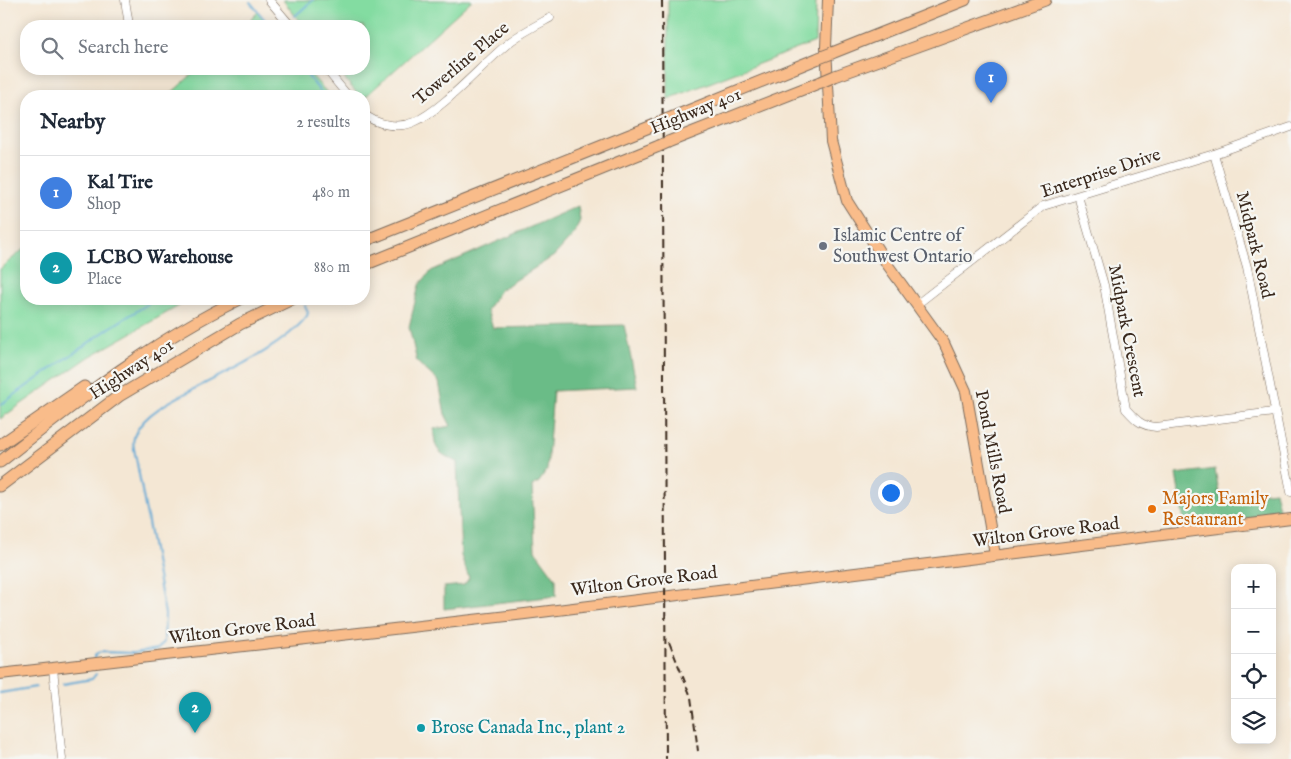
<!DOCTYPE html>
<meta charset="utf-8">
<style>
body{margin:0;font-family:"IM FELL English",serif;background:#f2f2f3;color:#1f2937}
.controls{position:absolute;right:15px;bottom:15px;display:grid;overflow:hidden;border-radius:10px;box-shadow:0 2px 12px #0003}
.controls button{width:45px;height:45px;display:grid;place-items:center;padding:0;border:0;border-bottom:1px solid #e0e1e3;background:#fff;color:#1f2937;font:25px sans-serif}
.you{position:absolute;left:890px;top:492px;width:18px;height:18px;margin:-12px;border:4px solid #fff;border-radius:50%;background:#1a73e8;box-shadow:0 0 0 8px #1a73e833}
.badge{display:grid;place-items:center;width:32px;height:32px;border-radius:50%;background:#7c3aed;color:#fff;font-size:16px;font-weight:700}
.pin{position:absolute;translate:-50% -41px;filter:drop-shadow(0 1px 2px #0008)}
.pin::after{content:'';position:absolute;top:26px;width:18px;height:15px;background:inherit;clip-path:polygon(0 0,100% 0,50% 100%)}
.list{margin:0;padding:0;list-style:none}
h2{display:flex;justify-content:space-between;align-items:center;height:65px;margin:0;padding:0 20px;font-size:21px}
h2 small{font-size:16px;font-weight:400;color:#747a83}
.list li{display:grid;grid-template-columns:32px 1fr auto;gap:15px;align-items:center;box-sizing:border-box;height:75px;padding:0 20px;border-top:1px solid #e0e1e3}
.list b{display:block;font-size:19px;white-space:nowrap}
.list p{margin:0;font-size:16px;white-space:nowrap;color:#747a83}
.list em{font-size:16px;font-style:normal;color:#747a83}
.icon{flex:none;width:28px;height:28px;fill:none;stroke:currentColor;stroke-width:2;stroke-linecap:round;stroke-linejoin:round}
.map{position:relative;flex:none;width:1291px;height:759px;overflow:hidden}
.search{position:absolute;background:#fff;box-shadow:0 2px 12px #0003;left:20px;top:20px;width:350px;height:55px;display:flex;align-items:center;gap:12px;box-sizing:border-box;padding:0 18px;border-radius:20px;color:#747a83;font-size:19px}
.panel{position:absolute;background:#fff;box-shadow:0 2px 12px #0003;left:20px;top:90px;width:350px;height:215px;border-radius:20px}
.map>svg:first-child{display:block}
.green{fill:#83dca1;stroke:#5f8360}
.forest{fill:#6abc87;stroke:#527352}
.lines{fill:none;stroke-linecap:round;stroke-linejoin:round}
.stream{stroke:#5ca8d5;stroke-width:2}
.minor-casing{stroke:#7c6c5e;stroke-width:9}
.major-casing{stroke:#7c6c5e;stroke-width:12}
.highway-casing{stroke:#7c6c5e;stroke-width:13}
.minor{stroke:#fff;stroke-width:8}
.major{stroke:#f9bc8a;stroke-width:10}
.highway{stroke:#f9bc8a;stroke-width:11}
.rail{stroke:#3b2a1e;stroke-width:2;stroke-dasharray:8 4;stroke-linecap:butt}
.highway-bridge-casing{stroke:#7c6c5e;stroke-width:13;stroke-linecap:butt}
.highway-bridge{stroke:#f9bc8a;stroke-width:11}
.worship-dot{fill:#6b7280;stroke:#f6f6f2;stroke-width:2}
.food-dot{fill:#e8710a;stroke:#f6f6f2;stroke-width:2}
.culture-dot{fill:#0f9aa8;stroke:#f6f6f2;stroke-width:2}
.labels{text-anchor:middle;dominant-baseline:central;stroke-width:4.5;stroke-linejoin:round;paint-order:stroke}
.street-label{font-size:18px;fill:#3b2a1e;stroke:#f6f6f2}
.worship-label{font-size:18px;fill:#5b616d;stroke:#f6f6f2;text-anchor:start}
.food-label{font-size:18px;fill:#c56008;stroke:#f6f6f2;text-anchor:start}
.culture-label{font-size:18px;fill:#0d838f;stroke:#f6f6f2;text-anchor:start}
</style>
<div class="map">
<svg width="1291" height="759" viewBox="0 0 1291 759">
<rect width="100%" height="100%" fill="#f6f6f2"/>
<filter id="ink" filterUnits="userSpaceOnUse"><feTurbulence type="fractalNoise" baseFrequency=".02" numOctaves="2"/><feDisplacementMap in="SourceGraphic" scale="10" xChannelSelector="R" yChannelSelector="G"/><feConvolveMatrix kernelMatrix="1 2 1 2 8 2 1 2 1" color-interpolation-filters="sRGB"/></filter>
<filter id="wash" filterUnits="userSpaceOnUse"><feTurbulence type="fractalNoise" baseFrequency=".0096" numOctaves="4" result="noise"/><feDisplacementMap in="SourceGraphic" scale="20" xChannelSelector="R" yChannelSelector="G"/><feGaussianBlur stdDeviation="1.12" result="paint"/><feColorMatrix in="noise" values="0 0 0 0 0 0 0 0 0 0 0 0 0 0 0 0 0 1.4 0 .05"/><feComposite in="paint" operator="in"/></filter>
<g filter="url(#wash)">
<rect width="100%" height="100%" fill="#f4e7d4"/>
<!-- green -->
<g class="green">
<path d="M283 0H472L364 98 359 96 337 69H364V26H303Z"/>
<path d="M668 0H816L815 42 668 99Z"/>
<path d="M258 12 270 26H244Z"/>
<path d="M198 69H306L330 96H168Z"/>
<path d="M26 247V299H191L89 357 0 419V269Z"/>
</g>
<!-- forest -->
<g class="forest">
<path d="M578 206 580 220 575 233 554 256 500 290 487 310 493 328 624 325 637 387 553 391 547 470 539 482 532 486 535 550 556 579V596L444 609V587L464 585 469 578 461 556 457 462C438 453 434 450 434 429L451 426 445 414 439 382 417 362 409 327 419 285 431 271Z"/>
<path d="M1215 469 1220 498 1275 491 1280 513 1185 528 1176 474Z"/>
</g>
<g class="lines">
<!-- stream -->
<g class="stream">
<path d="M250 2 270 26"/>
<path d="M295 16 313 0"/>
<path d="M302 69 324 96"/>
<path d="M0 405 111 327 156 299"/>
<path d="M94 658 96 654 100 652 134 653 158 649 164 642 165 614 136 458C134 449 131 440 136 432 147 411 175 399 194 389 230 370 283 347 307 316L308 312 305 306"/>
<path d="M63 684 92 679 96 674"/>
<path d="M0 693 36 687"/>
</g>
</g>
</g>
<g filter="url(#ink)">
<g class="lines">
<!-- minor casing -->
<g class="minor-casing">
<g id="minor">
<path d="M125 0 129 25"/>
<path d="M269 0 291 26"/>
<path d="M326 69 348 96"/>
<path d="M364 114C377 125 398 129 414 122 444 109 483 63 511 41 523 32 537 25 550 18"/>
<path d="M1214 154 1247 267 1291 492"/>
<path d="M1078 196 1104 285 1126 409C1136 420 1141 426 1156 427L1274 412"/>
<path d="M916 305 1043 206 1214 154 1291 127"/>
<path d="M53 668 62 759"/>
</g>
</g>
<!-- major casing -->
<g class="major-casing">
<g id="major">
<path d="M828 0 826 47 831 141 847 201 887 264 944 343 966 391 995 555"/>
<path d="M0 674 525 614 1291 519"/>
</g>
</g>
<!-- highway casing -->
<g class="highway-casing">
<g id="highway">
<path d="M832 53 965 0"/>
<path d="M835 76 1045 0"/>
<path d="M668 119 819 58"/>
<path d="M668 142 821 82"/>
<path d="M364 241 657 124"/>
<path d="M364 265 659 146"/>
<path d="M0 445 84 387"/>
<path d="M0 462C76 402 152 341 240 299"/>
<path d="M0 486 119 396 240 324 292 299"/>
</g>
</g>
<!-- minor -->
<use href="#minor" class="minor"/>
<!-- major -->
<use href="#major" class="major"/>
<!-- highway -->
<use href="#highway" class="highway"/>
<!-- rail -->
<g class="rail">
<path d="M662 0 666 759"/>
<path d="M669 642 691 697 698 751"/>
</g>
<!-- highway-bridge casing -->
<g class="highway-bridge-casing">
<g id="highway-bridge">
<path d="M819 58 832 53"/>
<path d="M821 82 835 76"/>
<path d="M657 124 668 119"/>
<path d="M659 146 668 142"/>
</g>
</g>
<!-- highway-bridge -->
<use href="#highway-bridge" class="highway-bridge"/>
</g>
</g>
<!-- markers -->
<circle class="worship-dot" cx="823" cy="246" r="5"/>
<circle class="food-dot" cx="1152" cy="509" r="5"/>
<circle class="culture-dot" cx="421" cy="728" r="5"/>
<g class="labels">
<!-- street labels -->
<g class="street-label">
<text transform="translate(462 64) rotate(-40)">Towerline Place</text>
<text transform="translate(696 112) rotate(-22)">Highway 401</text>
<text transform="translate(1101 174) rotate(-18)">Enterprise Drive</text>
<text transform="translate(1254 245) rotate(76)">Midpark Road</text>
<text transform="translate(1126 331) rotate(79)">Midpark Crescent</text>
<text transform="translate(132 370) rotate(-33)">Highway 401</text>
<text transform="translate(992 452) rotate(79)">Pond Mills Road</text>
<text transform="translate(1046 533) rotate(-7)">Wilton Grove Road</text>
<text transform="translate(644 582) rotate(-7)">Wilton Grove Road</text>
<text transform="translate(242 630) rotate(-7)">Wilton Grove Road</text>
</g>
<!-- worship labels -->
<g class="worship-label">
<text x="833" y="236">Islamic Centre of<tspan x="833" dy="21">Southwest Ontario</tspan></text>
</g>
<!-- food labels -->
<g class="food-label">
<text x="1162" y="499">Majors Family<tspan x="1162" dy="21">Restaurant</tspan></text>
</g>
<!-- culture labels -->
<g class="culture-label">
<text x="431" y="728">Brose Canada Inc., plant 2</text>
</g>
</g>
</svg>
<div class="controls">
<button>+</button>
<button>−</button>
<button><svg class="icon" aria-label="locate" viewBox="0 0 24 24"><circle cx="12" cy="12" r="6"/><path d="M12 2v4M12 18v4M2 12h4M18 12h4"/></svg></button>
<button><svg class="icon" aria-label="layers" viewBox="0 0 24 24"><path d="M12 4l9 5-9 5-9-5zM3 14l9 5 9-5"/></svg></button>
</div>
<div class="you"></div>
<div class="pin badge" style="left:991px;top:103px;background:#3f7fe0">1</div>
<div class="pin badge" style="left:195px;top:733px;background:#0f9aa8">2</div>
<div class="search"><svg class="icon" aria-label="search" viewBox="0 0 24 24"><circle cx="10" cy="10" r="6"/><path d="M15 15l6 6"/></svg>Search here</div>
<section class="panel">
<h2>Nearby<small>2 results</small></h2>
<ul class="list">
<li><span class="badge" style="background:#3f7fe0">1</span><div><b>Kal Tire</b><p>Shop</p></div><em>480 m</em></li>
<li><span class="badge" style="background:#0f9aa8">2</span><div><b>LCBO Warehouse</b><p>Place</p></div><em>880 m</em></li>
</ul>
</section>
</div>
